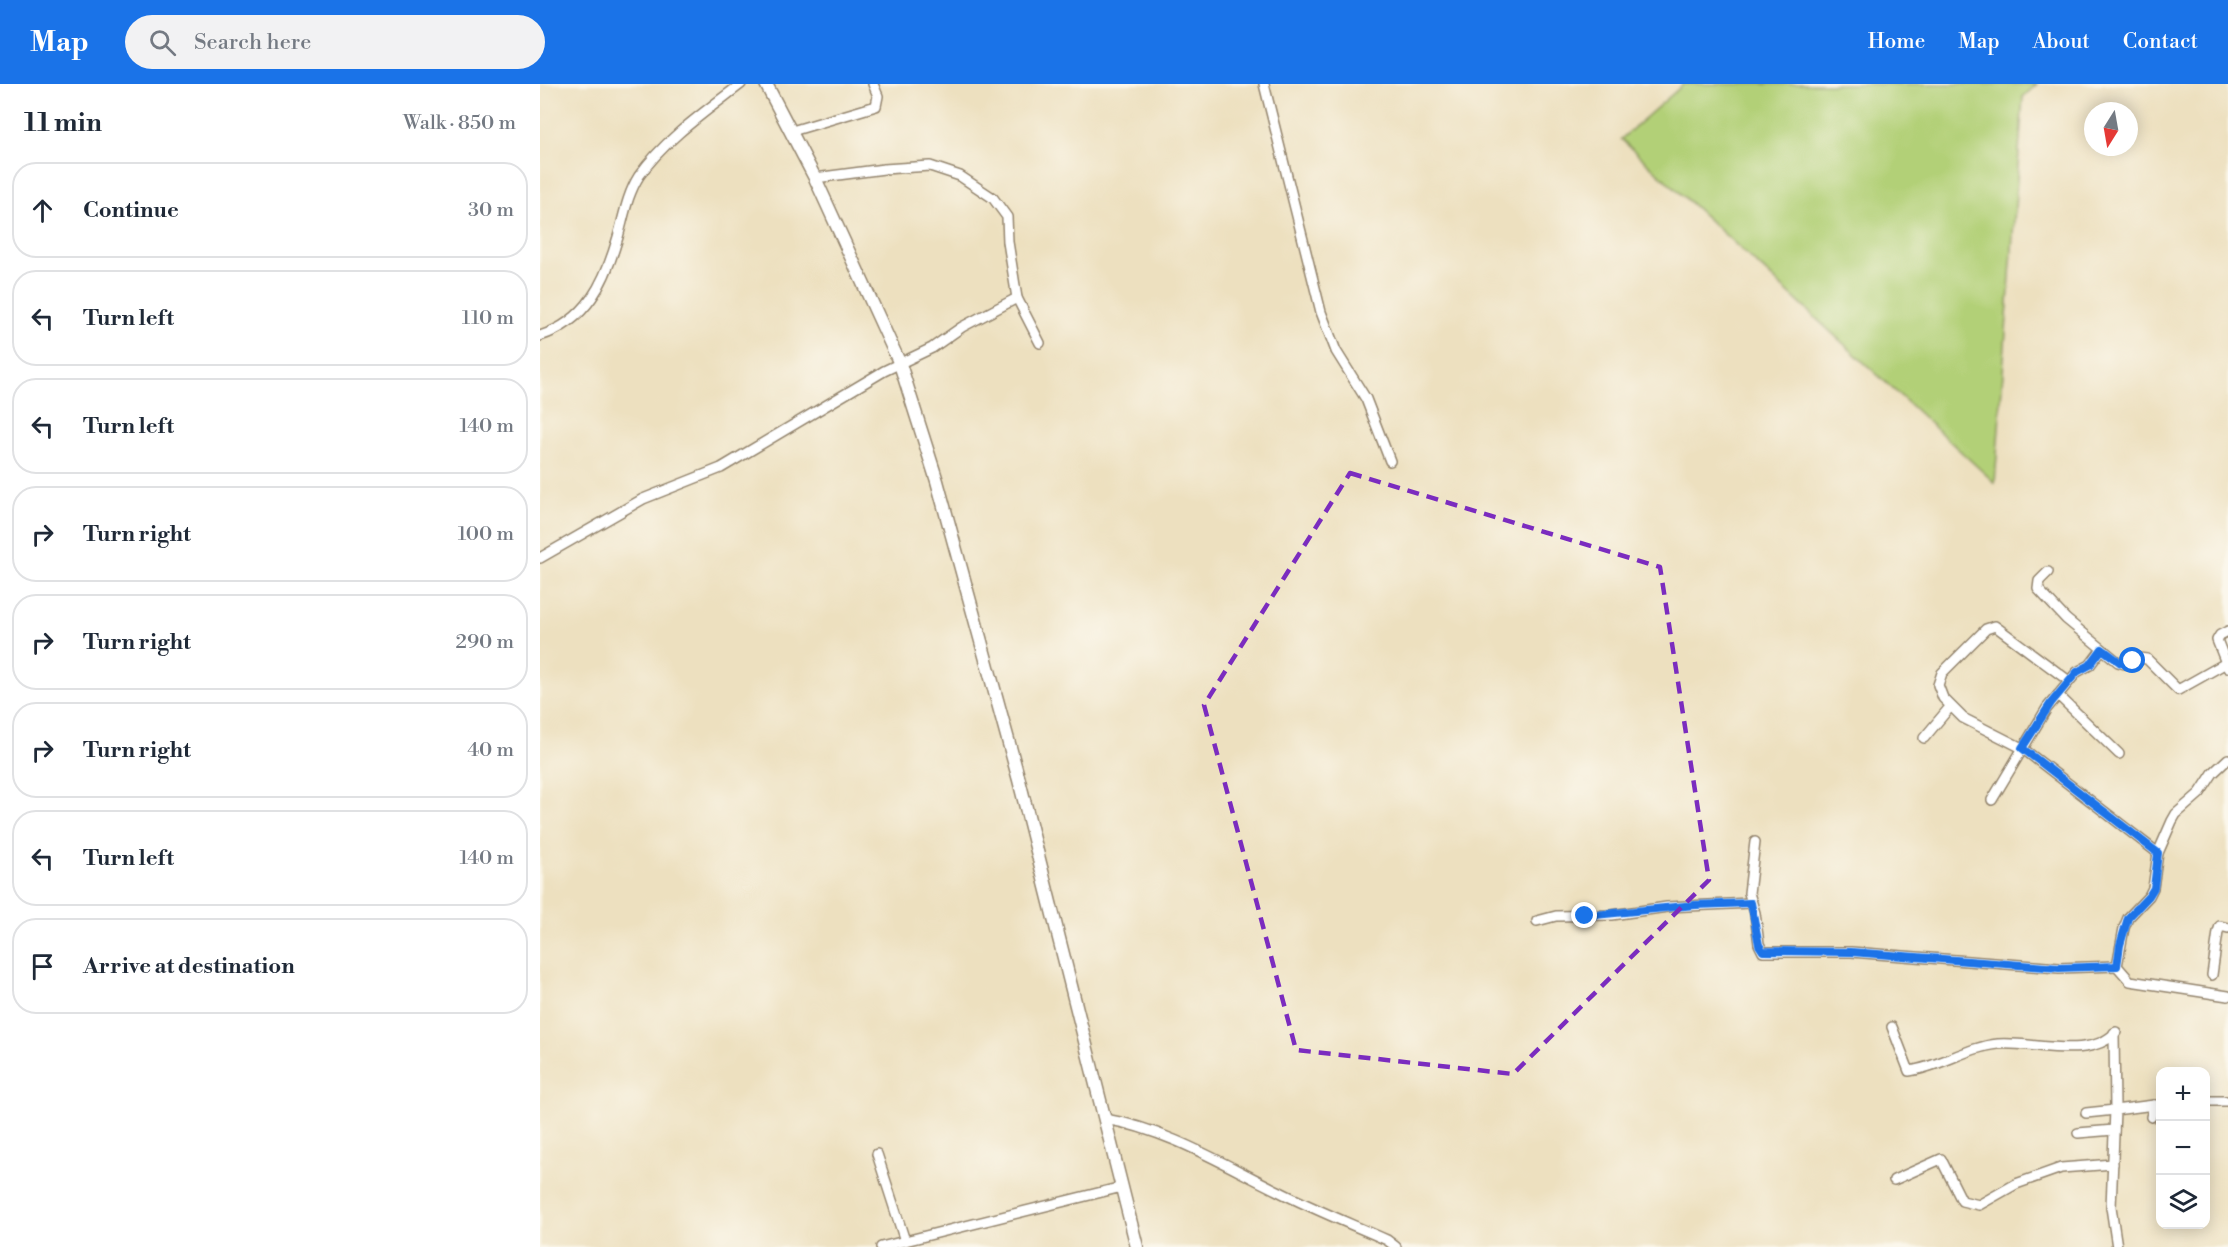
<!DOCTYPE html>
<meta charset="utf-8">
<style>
body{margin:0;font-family:"Libre Bodoni",serif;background:#f2f2f3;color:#1f2937}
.controls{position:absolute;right:18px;bottom:18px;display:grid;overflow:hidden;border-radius:12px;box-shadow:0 3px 15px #0003}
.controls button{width:54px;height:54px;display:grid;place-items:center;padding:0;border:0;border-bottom:2px solid #e0e1e3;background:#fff;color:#1f2937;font:30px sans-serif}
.compass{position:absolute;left:1544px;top:18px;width:54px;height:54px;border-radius:50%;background:#fff;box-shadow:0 3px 15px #0003;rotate:191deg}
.stop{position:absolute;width:18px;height:18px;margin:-14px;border:4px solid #1a73e8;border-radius:50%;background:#fff}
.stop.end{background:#1a73e8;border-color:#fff;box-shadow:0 2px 6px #0008}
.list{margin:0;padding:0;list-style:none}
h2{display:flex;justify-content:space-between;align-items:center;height:78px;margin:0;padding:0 24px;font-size:26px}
h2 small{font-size:20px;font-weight:400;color:#747a83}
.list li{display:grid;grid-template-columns:39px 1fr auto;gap:18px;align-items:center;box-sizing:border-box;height:96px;margin:0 12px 12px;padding:0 12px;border:2px solid #e0e1e3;border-radius:24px}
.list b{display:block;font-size:22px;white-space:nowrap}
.list em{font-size:20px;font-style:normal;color:#747a83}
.icon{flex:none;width:33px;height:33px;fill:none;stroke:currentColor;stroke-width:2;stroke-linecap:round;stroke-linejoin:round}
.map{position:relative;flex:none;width:1688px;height:1163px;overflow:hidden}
header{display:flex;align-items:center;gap:36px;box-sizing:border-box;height:84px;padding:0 30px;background:#1a73e8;color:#fff}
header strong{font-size:28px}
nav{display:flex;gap:33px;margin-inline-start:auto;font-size:21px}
.search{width:420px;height:54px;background:#f2f2f3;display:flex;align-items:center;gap:15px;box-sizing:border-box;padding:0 21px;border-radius:33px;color:#747a83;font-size:22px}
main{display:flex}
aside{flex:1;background:#fff}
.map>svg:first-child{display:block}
.green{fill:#b2d077;stroke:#767d4a;stroke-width:1.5}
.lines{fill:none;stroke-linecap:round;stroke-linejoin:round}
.minor-casing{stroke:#94856e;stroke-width:12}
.tertiary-casing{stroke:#94856e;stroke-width:15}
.minor{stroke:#fff;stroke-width:9}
.tertiary{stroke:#fff;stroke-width:12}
.route{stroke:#1a73e8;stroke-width:8}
.marked{fill:none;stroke:#7b2cbf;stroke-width:4.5;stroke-dasharray:12 8;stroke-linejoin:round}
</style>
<header>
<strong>Map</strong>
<div class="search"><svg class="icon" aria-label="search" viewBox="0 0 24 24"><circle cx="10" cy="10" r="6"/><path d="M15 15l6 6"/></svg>Search here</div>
<nav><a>Home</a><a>Map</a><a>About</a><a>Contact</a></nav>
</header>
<main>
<aside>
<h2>11 min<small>Walk · 850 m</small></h2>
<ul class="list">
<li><svg class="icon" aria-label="ahead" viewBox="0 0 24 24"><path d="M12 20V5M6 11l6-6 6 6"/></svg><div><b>Continue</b></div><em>30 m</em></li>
<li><svg class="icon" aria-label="left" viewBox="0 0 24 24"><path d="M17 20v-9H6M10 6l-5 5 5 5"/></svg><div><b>Turn left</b></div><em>110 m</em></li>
<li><svg class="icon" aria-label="left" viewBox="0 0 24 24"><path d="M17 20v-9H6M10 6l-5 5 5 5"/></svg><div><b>Turn left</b></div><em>140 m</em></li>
<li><svg class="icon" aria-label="right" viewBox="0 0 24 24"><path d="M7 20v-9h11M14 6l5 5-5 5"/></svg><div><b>Turn right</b></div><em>100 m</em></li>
<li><svg class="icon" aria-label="right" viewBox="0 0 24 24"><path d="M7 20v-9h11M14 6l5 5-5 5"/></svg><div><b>Turn right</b></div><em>290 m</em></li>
<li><svg class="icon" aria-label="right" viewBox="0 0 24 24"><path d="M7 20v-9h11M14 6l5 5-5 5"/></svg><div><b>Turn right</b></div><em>40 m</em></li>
<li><svg class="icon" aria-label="left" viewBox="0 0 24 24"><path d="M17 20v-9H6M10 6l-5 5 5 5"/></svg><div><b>Turn left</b></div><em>140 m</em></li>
<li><svg class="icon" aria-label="arrive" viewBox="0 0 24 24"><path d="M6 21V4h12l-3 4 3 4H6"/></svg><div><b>Arrive at destination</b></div></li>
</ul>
</aside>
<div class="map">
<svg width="1688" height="1163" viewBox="0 0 1688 1163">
<rect width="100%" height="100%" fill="#fbf7ec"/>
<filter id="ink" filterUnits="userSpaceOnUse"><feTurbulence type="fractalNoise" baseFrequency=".0167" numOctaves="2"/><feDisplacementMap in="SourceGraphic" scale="12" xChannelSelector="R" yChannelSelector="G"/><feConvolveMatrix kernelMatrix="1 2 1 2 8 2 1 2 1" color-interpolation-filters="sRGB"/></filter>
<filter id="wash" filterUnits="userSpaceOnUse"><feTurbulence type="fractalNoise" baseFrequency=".008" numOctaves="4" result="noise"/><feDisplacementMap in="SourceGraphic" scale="24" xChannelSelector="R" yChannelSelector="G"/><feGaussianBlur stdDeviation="1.35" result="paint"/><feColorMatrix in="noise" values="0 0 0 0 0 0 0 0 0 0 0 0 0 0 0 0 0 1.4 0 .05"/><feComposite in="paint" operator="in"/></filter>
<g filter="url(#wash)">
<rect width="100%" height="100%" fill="#ede0bf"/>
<!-- green -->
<path class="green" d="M1144 0H1497L1483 13 1455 399 1081 55Z"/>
</g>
<g filter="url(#ink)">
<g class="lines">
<!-- minor casing -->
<g class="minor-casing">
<g id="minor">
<path d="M724 0 781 228 796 267 826 315 850 377"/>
<path d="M252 47 336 22 338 12 333 0"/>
<path d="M275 94 344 85 390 82 420 92 453 114 467 133 468 158 477 214 500 259"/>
<path d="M0 252C47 237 65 198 78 153 84 132 87 111 99 92 125 55 166 27 201 0"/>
<path d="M0 474 103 415 181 384 344 287 392 264 422 243 477 214"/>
<path d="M1508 488 1499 497 1498 505 1526 535 1578 578 1585 580 1599 574 1607 575 1638 606 1686 579"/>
<path d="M1688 547 1680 551 1677 556 1688 584"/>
<path d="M1529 597 1455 542 1446 545 1402 589 1398 601 1403 614 1423 634 1482 664 1618 769"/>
<path d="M1518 611 1537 588 1550 581 1562 565"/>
<path d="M1384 654 1410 623"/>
<path d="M1688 675 1673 689 1660 709 1636 730 1632 737 1618 769 1613 804 1609 812 1588 834 1584 844 1577 882 1590 897 1688 912"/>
<path d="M1452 716 1507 624 1518 611 1579 670"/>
<path d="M1215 758 1209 809 1215 829 1219 860 1223 868H1311L1519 884 1577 882"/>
<path d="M997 837 1016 832 1072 831 1127 823 1211 819"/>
<path d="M1672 891 1678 848 1680 842 1688 844"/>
<path d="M1352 943 1369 987C1400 983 1427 963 1458 960 1492 957 1550 977 1576 948"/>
<path d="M1666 1017H1688"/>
<path d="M1546 1029 1575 1026 1574 949"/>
<path d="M1611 1033 1614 1021H1618"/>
<path d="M565 1035C626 1045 683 1080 738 1107 773 1125 811 1140 847 1156L856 1163"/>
<path d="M1538 1049 1574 1046"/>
<path d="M337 1070 365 1157"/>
<path d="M1354 1096 1401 1075 1422 1117 1439 1121 1476 1100 1521 1084 1573 1080"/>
<path d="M341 1163 582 1103"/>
<path d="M1577 1163 1571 1123 1575 1026 1614 1021"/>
</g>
</g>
<!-- tertiary casing -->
<g class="tertiary-casing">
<path id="tertiary" d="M226 0 275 94 360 280 397 397 479 696 597 1163"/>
</g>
<!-- minor -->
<use href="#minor" class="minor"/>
<!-- tertiary -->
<use href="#tertiary" class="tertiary"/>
</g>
</g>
<g class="lines" filter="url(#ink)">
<!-- route -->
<path class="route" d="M1045 832 1155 821 1211 819 1219 861 1223 867 1311 868 1519 884 1577 882 1580 861 1588 834 1609 812 1614 804 1618 769 1482 664 1511 619 1537 588 1550 581 1562 565 1581 579 1593 577"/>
</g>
<!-- marked area -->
<path class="marked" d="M810 389 1120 483 1169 796 973 990 756 966 664 621Z"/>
</svg>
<div class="controls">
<button>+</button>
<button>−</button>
<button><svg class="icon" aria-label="layers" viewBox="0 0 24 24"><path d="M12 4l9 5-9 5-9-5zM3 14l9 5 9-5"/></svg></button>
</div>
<svg class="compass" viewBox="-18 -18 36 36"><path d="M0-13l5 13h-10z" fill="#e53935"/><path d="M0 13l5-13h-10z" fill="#747a83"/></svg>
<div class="stop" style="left:1593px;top:577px"></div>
<div class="stop end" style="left:1045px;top:832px"></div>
</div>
</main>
